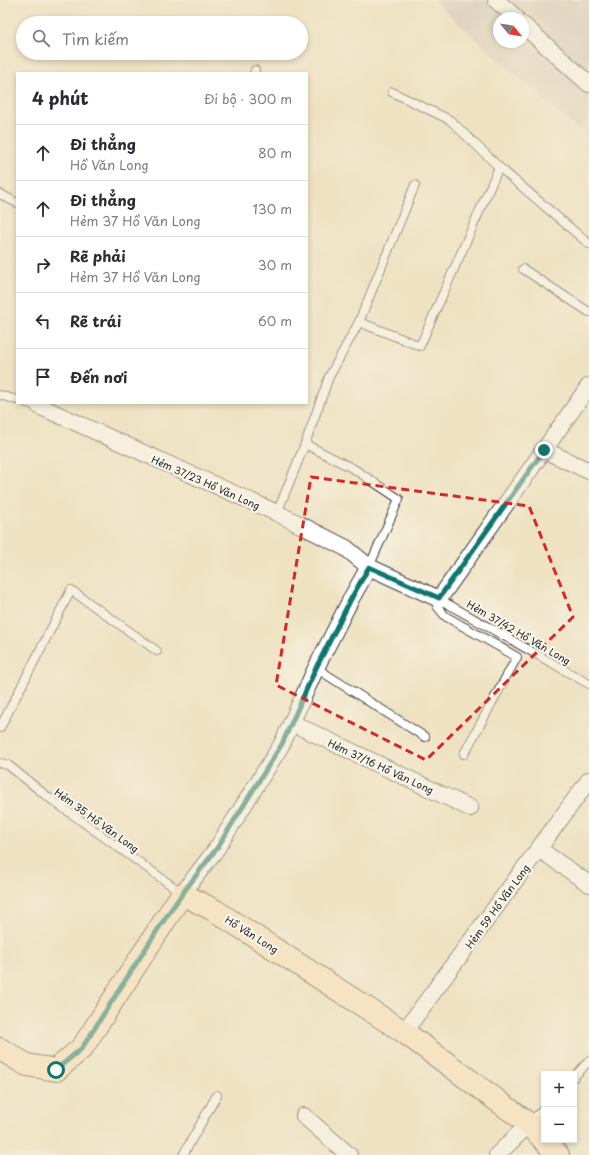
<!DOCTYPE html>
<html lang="vi">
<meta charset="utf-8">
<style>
body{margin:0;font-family:"Playpen Sans",sans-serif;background:#f2f2f3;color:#2b2b33}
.controls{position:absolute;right:12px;bottom:12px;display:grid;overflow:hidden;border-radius:0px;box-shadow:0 2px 6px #0003}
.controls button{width:36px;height:36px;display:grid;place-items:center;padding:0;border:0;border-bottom:1px solid #e1e1e2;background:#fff;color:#2b2b33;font:20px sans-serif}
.compass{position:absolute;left:493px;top:12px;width:36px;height:36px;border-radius:50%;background:#fff;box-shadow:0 2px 6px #0003;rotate:120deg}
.stop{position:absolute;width:12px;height:12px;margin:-9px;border:3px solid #0f766e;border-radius:50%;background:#fff}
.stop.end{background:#0f766e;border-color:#fff;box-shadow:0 1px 4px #0008}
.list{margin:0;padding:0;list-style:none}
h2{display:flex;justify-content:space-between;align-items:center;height:52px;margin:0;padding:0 16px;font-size:17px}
h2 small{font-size:13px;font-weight:400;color:#7c7c81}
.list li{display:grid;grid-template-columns:26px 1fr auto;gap:12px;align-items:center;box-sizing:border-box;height:56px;padding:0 16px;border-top:1px solid #e1e1e2}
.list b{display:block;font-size:15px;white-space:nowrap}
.list p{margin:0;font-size:13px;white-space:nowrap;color:#7c7c81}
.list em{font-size:13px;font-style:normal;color:#7c7c81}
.icon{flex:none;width:22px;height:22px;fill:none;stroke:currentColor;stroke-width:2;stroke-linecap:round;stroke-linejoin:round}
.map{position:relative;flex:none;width:589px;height:1155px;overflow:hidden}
.search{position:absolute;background:#fff;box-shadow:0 2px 6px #0003;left:16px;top:16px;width:292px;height:44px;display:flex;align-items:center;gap:10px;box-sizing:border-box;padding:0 14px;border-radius:22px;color:#7c7c81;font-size:15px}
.panel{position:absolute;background:#fff;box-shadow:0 2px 6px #0003;left:16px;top:72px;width:292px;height:332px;border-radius:0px}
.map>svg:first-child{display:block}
.industrial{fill:#ccc2b9;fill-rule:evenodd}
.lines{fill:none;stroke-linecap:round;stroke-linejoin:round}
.lane-casing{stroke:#3c3a35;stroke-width:10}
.street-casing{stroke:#3c3a35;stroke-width:18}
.secondary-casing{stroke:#3c3a35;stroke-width:24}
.lane{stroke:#fff;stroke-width:8}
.street{stroke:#fff;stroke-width:16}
.secondary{stroke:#fee5c5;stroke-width:22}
.route{stroke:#0f766e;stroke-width:5}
.marked{fill:none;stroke:#d62828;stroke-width:3;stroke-dasharray:8 5;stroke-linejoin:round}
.labels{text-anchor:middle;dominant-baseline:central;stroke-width:4;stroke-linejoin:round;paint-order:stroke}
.street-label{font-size:10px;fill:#1c1c1c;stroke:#fbf7ec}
</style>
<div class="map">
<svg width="589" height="1155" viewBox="0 0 589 1155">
<rect width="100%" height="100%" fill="#fbf7ec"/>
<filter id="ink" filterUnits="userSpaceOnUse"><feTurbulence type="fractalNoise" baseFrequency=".025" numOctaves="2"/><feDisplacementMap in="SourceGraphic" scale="8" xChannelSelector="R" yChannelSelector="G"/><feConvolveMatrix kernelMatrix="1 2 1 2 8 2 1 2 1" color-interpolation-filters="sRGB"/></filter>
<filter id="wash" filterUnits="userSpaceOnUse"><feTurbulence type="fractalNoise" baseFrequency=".012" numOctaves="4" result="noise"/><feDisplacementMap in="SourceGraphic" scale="16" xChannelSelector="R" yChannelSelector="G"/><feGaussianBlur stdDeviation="0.9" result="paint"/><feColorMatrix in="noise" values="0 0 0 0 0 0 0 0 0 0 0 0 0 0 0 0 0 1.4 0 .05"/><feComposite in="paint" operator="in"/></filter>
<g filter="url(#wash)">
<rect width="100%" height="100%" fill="#eee2c2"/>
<!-- industrial -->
<path class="industrial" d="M433 0H589V140ZM499 18H523V42H499Z"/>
</g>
<g filter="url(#ink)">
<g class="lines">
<!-- lane casing -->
<g class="lane-casing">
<g id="lane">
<path d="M254 73 255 70"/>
<path d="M392 92 450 120 499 167 589 244"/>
<path d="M0 194 17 203"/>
<path d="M523 269 589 312"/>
<path d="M359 322 415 185"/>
<path d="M0 395 17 400"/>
<path d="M27 403 39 406"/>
<path d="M305 444 354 469 399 499 369 567"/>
<path d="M277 513 305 444 329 377 359 322 420 346 499 167"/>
<path d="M316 668 425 737"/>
<path d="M0 728 71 590 157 651"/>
<path d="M464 754 517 657 445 616 437 606 439 599 589 684"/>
<path d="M0 763 8 765 48 797 182 893"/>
<path d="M574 1077 589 1061"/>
<path d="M529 1123 544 1109"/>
<path d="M183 1155 217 1095"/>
</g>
</g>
<!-- street casing -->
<g class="street-casing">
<g id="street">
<path d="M496 0 516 18"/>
<path d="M523 25 589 84"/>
<path d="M40 403 39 406 277 513 346 548 369 567 439 599 589 386"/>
<path d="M544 450 589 471"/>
<path d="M292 723 470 808"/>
<path d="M539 849 589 884"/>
<path d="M182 894 217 848 282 744 316 668 352 597 369 567"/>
<path d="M404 1032 589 780"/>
<path d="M304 1116 349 1155"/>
<path d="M497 1155 529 1124"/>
</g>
</g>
<!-- secondary casing -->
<g class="secondary-casing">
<g id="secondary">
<path d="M0 1049 27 1065 56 1070 82 1048 182 894 214 910 404 1032 529 1124 544 1140"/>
<path d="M544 1140 558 1155"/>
</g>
</g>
<!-- lane -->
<use href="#lane" class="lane"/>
<!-- street -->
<use href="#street" class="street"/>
<!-- secondary -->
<use href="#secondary" class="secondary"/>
</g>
</g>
<g class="lines" filter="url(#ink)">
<!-- route -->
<path class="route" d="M56 1070 82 1048 162 923 182 894 217 848 282 744 316 668 352 597 369 567 439 598 544 450"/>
</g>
<!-- marked area -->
<path d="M0 0H589V1155H0ZM311 477 529 506 573 617 426 760 276 685Z" fill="#eee2c2" fill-opacity=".55" fill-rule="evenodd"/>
<path class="marked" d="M311 477 529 506 573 617 426 760 276 685Z"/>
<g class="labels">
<!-- street labels -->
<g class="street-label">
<text transform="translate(206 482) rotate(24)">Hẻm 37/23 Hồ Văn Long</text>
<text transform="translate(519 632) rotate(30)">Hẻm 37/42 Hồ Văn Long</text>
<text transform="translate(381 766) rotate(25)">Hẻm 37/16 Hồ Văn Long</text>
<text transform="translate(97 820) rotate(36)">Hẻm 35 Hồ Văn Long</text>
<text transform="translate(497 906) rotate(-54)">Hẻm 59 Hồ Văn Long</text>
<text transform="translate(252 934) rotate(32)">Hồ Văn Long</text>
</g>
</g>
</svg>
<div class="controls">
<button>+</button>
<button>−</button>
</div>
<svg class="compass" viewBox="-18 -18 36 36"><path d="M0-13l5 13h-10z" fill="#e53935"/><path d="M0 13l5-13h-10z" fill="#7c7c81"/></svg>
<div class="stop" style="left:56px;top:1070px"></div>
<div class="stop end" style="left:544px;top:450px"></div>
<div class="search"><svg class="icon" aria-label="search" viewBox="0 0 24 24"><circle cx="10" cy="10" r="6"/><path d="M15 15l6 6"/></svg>Tìm kiếm</div>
<section class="panel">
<h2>4 phút<small>Đi bộ · 300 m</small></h2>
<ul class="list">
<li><svg class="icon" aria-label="ahead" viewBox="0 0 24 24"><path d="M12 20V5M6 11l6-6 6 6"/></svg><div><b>Đi thẳng</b><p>Hồ Văn Long</p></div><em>80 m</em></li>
<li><svg class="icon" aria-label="ahead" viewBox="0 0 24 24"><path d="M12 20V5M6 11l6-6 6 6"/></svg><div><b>Đi thẳng</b><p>Hẻm 37 Hồ Văn Long</p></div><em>130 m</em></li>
<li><svg class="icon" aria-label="right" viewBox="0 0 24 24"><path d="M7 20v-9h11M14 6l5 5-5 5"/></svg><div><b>Rẽ phải</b><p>Hẻm 37 Hồ Văn Long</p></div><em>30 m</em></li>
<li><svg class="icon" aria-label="left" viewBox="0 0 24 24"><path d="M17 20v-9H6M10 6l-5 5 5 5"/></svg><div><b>Rẽ trái</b></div><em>60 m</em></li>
<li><svg class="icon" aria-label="arrive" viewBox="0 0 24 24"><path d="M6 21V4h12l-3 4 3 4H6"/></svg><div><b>Đến nơi</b></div></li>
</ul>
</section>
</div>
